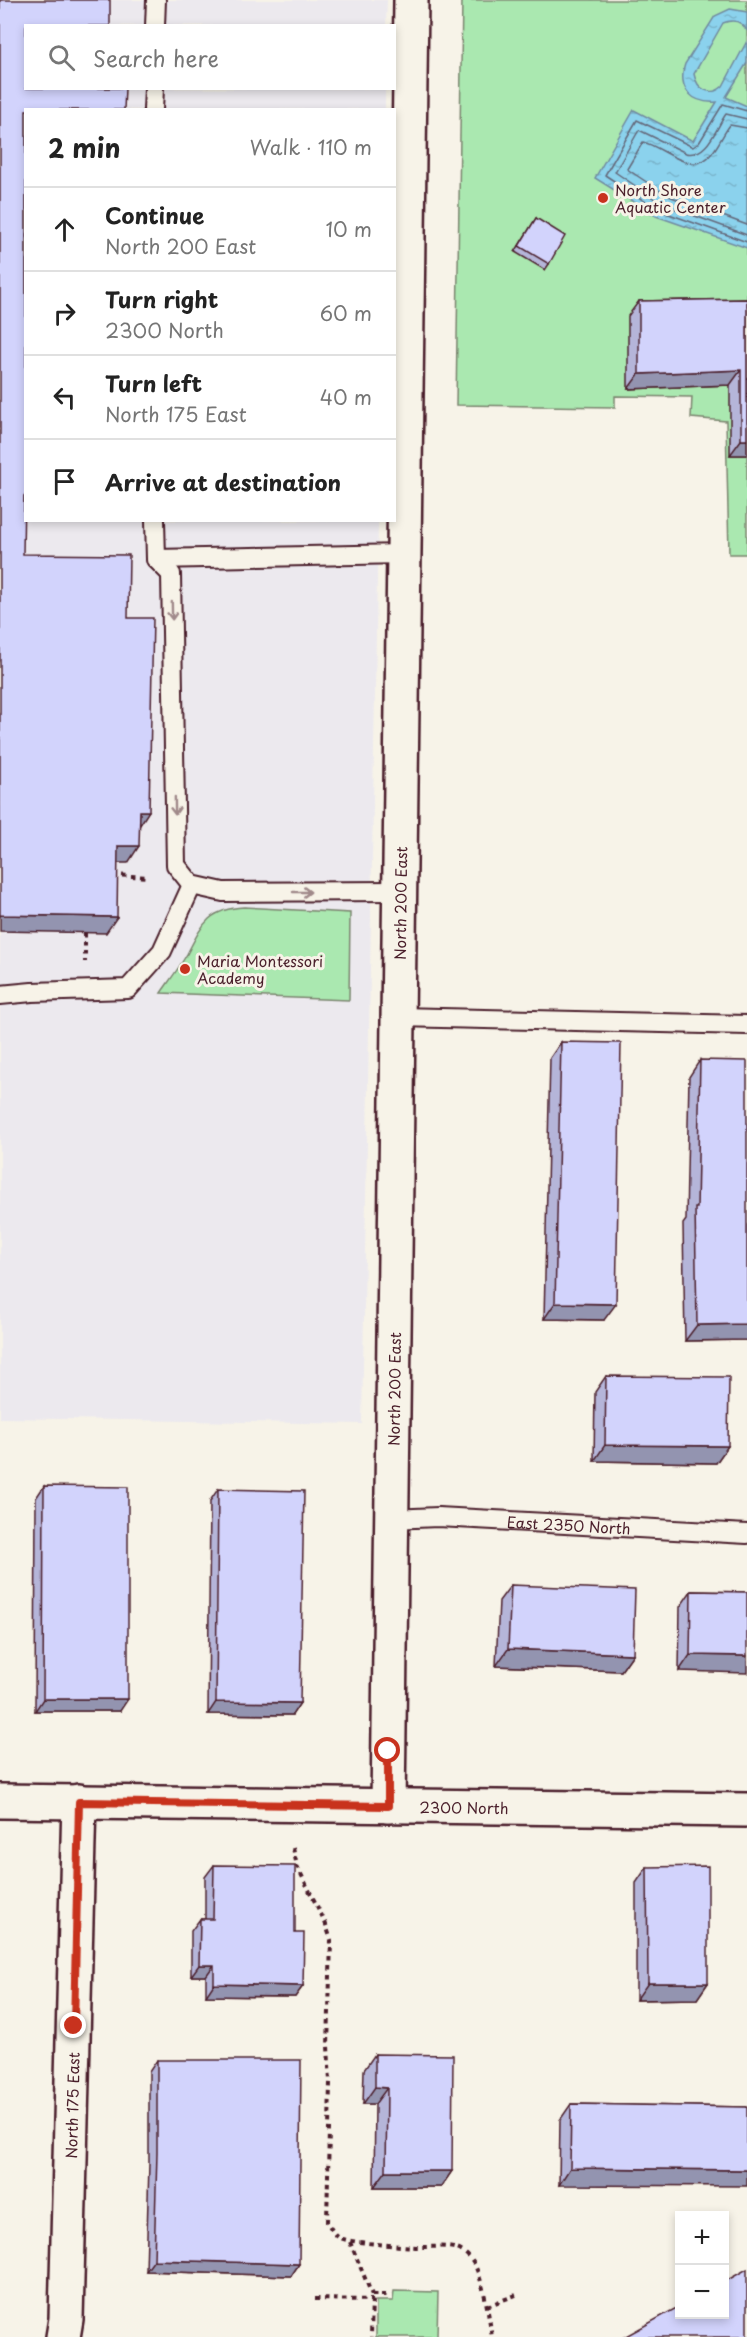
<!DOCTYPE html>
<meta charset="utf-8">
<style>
body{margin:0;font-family:"Playpen Sans",sans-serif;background:#f6f6f6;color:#222}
.controls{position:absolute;right:18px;bottom:18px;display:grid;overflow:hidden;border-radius:0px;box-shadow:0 3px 9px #0003}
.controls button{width:54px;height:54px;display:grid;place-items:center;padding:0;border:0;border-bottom:2px solid #e0e0e0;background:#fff;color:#222;font:30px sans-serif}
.stop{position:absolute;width:18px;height:18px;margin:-14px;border:4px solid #c8321e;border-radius:50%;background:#fff}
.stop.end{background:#c8321e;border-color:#fff;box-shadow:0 2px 6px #0008}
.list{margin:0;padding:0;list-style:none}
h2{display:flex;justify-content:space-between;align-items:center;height:78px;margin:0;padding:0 24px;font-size:26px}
h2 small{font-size:20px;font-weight:400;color:#767676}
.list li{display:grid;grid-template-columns:39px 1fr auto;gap:18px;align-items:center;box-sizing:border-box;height:84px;padding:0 24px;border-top:2px solid #e0e0e0}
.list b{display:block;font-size:22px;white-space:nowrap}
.list p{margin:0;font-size:20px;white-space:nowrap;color:#767676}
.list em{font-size:20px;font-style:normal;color:#767676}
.icon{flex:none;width:33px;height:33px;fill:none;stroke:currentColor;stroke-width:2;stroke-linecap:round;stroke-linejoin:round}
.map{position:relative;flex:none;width:747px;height:2337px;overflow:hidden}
.search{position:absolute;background:#fff;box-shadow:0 3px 9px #0003;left:24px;top:24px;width:372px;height:66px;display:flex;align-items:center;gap:15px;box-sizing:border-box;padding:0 21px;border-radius:0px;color:#767676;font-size:22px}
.panel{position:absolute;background:#fff;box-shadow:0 3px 9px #0003;left:24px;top:108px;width:372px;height:414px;border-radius:0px}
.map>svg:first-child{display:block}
.built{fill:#ece9ee}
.green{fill:#aae8b0;stroke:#7a846e;stroke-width:1.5}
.water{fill:url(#water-ripples);stroke:#718a9f;stroke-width:1.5}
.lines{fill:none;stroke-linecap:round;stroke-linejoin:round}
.shore{stroke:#646779;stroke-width:1.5}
.lane-casing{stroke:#4a1f2b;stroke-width:22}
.street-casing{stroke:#4a1f2b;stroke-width:38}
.path{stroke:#4a1f2b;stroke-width:4;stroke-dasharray:4.5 4.5;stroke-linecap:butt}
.lane{stroke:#f7f3e8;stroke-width:18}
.street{stroke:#f7f3e8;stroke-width:33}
.wall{fill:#b5b5d9;stroke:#4a1f2b;stroke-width:1.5}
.shaded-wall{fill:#9394b0;stroke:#4a1f2b;stroke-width:1.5}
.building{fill:#d2d3fc;stroke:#4a1f2b;stroke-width:1.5}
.oneway{stroke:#a0898a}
.route{stroke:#c8321e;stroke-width:8}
.poi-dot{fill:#c8321e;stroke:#f7f3e8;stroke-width:2}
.labels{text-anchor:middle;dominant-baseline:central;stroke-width:6;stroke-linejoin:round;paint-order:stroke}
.poi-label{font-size:15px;fill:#4a1f2b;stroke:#f7f3e8;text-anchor:start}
.street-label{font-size:15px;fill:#4a1f2b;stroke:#f7f3e8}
</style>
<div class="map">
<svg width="747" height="2337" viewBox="0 0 747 2337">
<defs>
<pattern id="water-ripples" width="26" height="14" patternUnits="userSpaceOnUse" patternTransform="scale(1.5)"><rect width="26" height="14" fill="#8bd2ed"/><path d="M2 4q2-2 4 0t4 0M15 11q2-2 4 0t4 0" fill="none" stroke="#79b4cb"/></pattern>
</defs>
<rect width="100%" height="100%" fill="#f7f3e8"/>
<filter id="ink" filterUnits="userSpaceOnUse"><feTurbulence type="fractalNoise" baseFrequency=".0167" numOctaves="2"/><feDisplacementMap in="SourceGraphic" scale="12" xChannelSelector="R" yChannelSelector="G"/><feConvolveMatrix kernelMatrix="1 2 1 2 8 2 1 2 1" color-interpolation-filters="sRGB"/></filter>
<g filter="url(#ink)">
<!-- built -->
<path class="built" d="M0 0H387L386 25 26 26V88L385 89V109L26 110V520L378 521 362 1424 0 1418Z"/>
<!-- green -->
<g class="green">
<path d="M462 0H747V554H729L726 421 691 418 692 397 615 396V407L456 405Z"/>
<path d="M244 907 350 913 349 1000 161 993C170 980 179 968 187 954 202 925 208 909 244 907Z"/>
<path d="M394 2291 438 2292 437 2337H376V2301H393Z"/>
</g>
<!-- water -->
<path class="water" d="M730 9 747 12V31C742 21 733 19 723 23L694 74C697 90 711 97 723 86L747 41V63L726 97 747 106V248L656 216 595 178 634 110 693 141 717 102C692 104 677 89 685 64L715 16Z"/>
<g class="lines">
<!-- shore -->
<g class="shore">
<path d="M747 111 723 104 699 143 693 147 637 120 605 175 658 210 747 242"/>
<path d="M747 119 726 114C716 128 707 158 686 153L639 130 615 172 662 204 747 235"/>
<path d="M747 128 730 125C723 134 719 145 712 153 693 179 664 147 643 142L627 169 666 195 747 225"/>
</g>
<!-- lane casing -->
<g class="lane-casing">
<g id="lane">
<path d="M155 26 156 0"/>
<path d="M153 110 154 88"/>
<path d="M155 520 156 559 171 574 176 865 192 885 223 892 399 891"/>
<path d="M156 559 403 554"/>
<path d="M0 995 32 992 128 989 162 951 192 885"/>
<path d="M398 1017 747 1025"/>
<path id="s1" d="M391 1519 438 1517 747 1534"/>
</g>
</g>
<!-- street casing -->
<g class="street-casing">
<g id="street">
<path id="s2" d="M0 1801 747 1810"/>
<path id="s3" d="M388 1806 411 0"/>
<path id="s4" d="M63 2337 66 2319 79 1801"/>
</g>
</g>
<!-- path -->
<g class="path">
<path d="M113 875 148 877"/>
<path d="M85 933V962"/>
<path d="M293 1848 297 1866 325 1922 331 1940 328 2046 330 2082 327 2222C330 2227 334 2234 338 2237 348 2243 402 2246 416 2247 437 2248 458 2241 472 2261 483 2276 489 2317 492 2337"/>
<path d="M350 2242 372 2295 371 2337"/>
<path d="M372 2295H389"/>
<path d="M315 2299 372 2300"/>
<path d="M487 2306 516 2295"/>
</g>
<!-- lane -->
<use href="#lane" class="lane"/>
<!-- street -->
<use href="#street" class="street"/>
</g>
<!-- wall -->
<g class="wall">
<path d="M536 218 549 264 545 270 515 252Z"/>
<path d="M747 299V455H730V385L628 389V316L639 301Z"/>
<path d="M561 1042 604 1320 544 1319 550 1058Z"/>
<path d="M700 1060 747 1340 685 1341 683 1224 686 1220 689 1077Z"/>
<path d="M606 1376 728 1446 716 1463 594 1461 595 1392Z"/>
<path d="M44 1486 120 1711H35L36 1498Z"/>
<path d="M218 1489 300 1703 292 1715 208 1714 210 1501Z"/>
<path d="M511 1585 633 1654 621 1671 496 1666 499 1601Z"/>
<path d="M691 1591 747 1592 679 1671 680 1607Z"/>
<path d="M214 1865 295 1933 303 1986 295 1997 206 1996V1976H191V1931L200 1919H205V1877Z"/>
<path d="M647 1867 708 1983 697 1999 636 2000V1883Z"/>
<path d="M375 2054 452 2171 441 2187H374L375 2104H363L364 2070Z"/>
<path d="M157 2060 299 2264 291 2276 146 2271 149 2164V2072Z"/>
<path d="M571 2104 747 2107 559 2185 560 2120Z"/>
</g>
<!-- shaded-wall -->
<g class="shaded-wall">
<path d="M741 370 730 385 628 389 639 374Z"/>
<path d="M741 440H747V455H730Z"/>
<path d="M24 496H26V512H12Z"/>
<path d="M140 811H149L138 828Z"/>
<path d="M118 846H139L128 863H107Z"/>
<path d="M0 915 117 917 106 933 0 931Z"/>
<path d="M555 1303 616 1304 604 1320 544 1319Z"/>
<path d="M747 1324V1340L685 1341 697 1325Z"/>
<path d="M605 1445 728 1446 716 1463 594 1461Z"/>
<path d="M508 1649 633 1654 621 1671 496 1666Z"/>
<path d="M690 1655 747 1656V1673L679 1671Z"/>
<path d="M43 1699H128L120 1711H35Z"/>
<path d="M216 1702 300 1703 292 1715 208 1714Z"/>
<path d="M199 1965H214L206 1976H191Z"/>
<path d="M648 1983H708L697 1999 636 2000Z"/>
<path d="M214 1984 303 1986 295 1997 206 1996Z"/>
<path d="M375 2087 387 2088 375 2104H363Z"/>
<path d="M570 2168 747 2170V2186L559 2185Z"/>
<path d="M386 2171H452L441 2187H374Z"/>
<path d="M154 2260 299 2264 291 2276 146 2271Z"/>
</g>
<!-- building -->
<g class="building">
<path d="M0 0H110V26H26V88H125L124 110H26V496H24L23 554 129 555 128 618H153L149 811H140L139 846H118L117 917 0 915Z"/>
<path d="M536 218 565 236 549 264 519 246Z"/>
<path d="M747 299V440H741V370L639 374V301Z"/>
<path d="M561 1042 621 1043 616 1304 555 1303Z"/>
<path d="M700 1060 747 1061V1324L697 1325 695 1208H697Z"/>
<path d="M606 1376 729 1377 728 1446 605 1445Z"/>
<path d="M44 1486 128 1487V1699H43Z"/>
<path d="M218 1489 304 1491 300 1703 216 1702Z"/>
<path d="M511 1585 635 1590 633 1654 508 1649Z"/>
<path d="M691 1591 747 1592V1656L690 1655Z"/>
<path d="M214 1865 295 1866V1933H304L303 1986 214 1984V1965H199L200 1919H213Z"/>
<path d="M708 1866V1983H648L647 1867Z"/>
<path d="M375 2054 453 2055 452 2171H386L387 2088 375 2087Z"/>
<path d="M157 2060H301L299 2264 154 2260 157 2153Z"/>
<path d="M571 2104 747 2107V2170L570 2168Z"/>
<path d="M747 2269V2337H624L680 2306V2314H724V2282Z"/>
</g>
<!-- one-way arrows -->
<defs><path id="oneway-shaft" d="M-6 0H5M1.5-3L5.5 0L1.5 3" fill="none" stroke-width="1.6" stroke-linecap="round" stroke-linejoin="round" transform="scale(1.5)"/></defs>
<g class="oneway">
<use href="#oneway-shaft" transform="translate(172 611) rotate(89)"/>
<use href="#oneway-shaft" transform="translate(175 806) rotate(89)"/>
<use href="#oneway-shaft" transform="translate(302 892)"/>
</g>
</g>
<g class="lines" filter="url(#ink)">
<!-- route -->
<path class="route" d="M74 2026 79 1802 388 1806V1751"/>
</g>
<!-- markers -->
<g class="poi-dot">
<circle cx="603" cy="198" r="6"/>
<circle cx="185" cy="969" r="6"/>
</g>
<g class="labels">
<!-- poi labels -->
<g class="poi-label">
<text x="615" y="189">North Shore<tspan x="615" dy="17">Aquatic Center</tspan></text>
<text x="197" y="960">Maria Montessori<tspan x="197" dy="17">Academy</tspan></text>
</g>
<!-- street labels -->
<g class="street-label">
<text stroke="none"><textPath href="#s3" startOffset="903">North 200 East</textPath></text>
<text stroke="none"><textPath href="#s3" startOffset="417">North 200 East</textPath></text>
<text stroke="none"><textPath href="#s1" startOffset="178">East 2350 North</textPath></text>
<text stroke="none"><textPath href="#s2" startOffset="464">2300 North</textPath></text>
<text stroke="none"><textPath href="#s4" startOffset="232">North 175 East</textPath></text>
</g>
</g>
</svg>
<div class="controls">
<button>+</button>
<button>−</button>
</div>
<div class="stop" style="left:388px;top:1751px"></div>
<div class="stop end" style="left:74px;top:2026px"></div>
<div class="search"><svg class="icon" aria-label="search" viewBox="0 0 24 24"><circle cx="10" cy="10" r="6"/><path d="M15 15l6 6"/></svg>Search here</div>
<section class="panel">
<h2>2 min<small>Walk · 110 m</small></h2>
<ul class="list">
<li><svg class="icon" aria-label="ahead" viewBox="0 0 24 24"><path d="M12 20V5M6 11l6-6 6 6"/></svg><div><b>Continue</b><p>North 200 East</p></div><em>10 m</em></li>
<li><svg class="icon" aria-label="right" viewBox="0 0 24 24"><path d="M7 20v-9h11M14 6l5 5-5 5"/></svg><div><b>Turn right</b><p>2300 North</p></div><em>60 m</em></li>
<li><svg class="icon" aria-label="left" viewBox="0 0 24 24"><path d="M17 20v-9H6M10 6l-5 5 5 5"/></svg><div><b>Turn left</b><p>North 175 East</p></div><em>40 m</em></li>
<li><svg class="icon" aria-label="arrive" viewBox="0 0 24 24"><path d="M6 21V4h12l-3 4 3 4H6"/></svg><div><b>Arrive at destination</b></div></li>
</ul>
</section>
</div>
